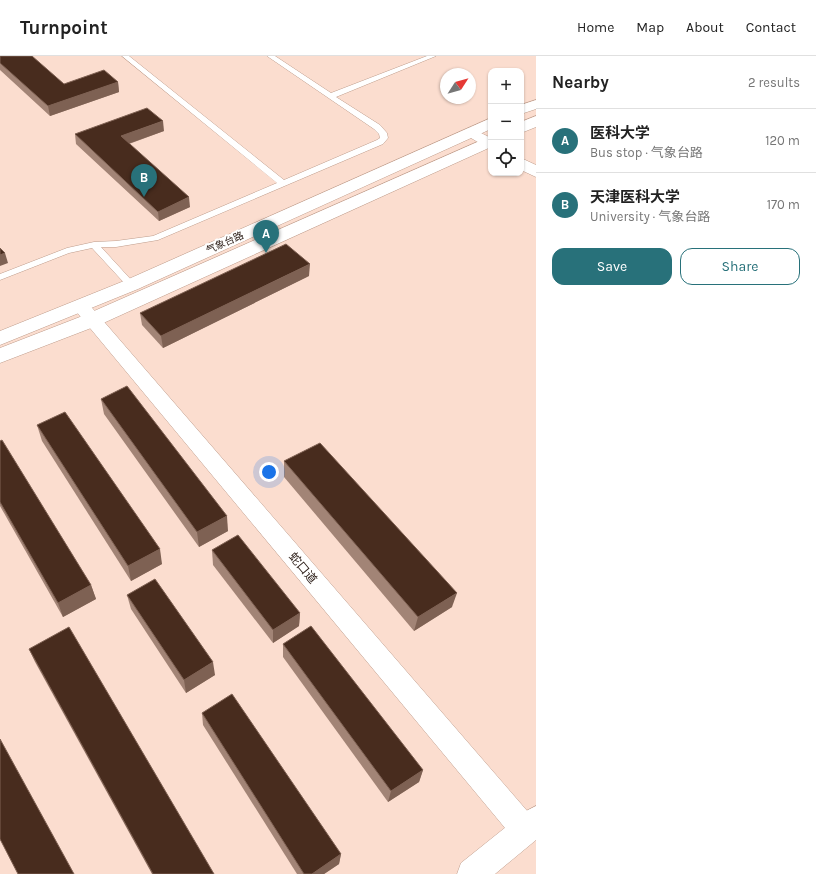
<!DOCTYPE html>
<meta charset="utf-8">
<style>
body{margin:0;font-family:Karla,"Noto Sans SC",sans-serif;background:#f2f2f2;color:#222}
.controls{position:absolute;right:12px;top:12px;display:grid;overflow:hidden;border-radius:8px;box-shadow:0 1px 3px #0004}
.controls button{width:36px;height:36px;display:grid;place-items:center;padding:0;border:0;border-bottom:1px solid #e0e0e0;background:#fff;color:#222;font:20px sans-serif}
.compass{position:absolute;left:440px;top:12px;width:36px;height:36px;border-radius:50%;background:#fff;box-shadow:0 1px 3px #0004;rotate:54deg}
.you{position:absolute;left:269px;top:416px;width:14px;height:14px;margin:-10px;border:3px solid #fff;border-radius:50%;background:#1a73e8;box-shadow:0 0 0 6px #1a73e833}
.badge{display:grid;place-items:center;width:26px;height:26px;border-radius:50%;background:#28717a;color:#fff;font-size:13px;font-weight:700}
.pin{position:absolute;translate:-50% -33px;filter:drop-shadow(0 1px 2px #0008)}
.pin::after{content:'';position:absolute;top:21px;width:14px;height:12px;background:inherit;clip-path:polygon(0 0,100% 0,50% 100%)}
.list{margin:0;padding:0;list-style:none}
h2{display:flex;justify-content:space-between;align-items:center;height:52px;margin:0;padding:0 16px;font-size:17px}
h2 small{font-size:13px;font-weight:400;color:#767676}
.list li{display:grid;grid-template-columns:26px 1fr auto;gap:12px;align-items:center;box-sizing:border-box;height:64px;padding:0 16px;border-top:1px solid #e0e0e0}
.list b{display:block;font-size:15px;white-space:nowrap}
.list p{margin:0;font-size:13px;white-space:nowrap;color:#767676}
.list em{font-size:13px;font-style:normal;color:#767676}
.actions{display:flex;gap:8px;padding:12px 16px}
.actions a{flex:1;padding:9px 0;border:1px solid #28717a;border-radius:12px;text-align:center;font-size:14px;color:#28717a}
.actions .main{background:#28717a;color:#fff}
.icon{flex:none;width:22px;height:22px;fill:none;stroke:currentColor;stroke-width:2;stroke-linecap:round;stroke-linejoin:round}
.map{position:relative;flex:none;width:536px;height:818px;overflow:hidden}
header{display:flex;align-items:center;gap:24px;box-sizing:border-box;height:56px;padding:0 20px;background:#fff;border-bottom:1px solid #e0e0e0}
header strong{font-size:19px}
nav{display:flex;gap:22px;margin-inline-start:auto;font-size:14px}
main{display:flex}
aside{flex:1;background:#fff}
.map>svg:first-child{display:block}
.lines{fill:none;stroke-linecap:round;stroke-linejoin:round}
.lane-casing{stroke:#be9c8b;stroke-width:1}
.street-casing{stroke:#be9c8b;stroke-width:1}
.secondary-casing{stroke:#be9c8b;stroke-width:1}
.primary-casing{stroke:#be9c8b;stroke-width:1}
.lane{fill:#fff;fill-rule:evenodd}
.street{fill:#fff;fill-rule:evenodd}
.secondary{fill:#fff;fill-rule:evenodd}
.primary{fill:#fff;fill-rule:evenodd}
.wall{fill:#a28476}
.shaded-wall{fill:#7e6153}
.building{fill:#482c1e;stroke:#7e6153}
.labels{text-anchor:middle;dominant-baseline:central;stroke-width:4;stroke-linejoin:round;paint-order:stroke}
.far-street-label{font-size:10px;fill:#2f211b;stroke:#fff}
.street-label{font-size:12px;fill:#2f211b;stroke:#fff}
</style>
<header>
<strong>Turnpoint</strong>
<nav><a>Home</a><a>Map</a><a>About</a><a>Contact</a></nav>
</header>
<main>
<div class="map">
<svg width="536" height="818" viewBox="0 0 536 818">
<rect width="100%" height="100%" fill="#fbddcf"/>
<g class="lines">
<!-- lane casing -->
<g class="lane-casing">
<path id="lane" d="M122 0H129L284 124 377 84 380 82 379 78 374 73 267 0H275L331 37 427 0H436L336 41 380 69 387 77 388 82 383 88 158 184 116 191H101L134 227 136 229 134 231H128L92 192 69 197 0 224V218L67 192 94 186 116 185 153 180 277 127Z"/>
</g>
<!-- street casing -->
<g class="street-casing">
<g id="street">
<path d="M471 72 491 82V92L486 91 466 79 464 76 466 73Z"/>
<path d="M521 102 536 109V121L521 114Z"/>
<path d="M81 244 87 246 535 764V784L525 788 515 784 75 254 72 250 75 246Z"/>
</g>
</g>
<!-- secondary casing -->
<g class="secondary-casing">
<path id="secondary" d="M536 750V784L495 818H457L461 807 526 755Z"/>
</g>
<!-- primary casing -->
<g class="primary-casing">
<g id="primary">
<path d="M536 44V53L521 58V49Z"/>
<path d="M536 60V71L521 77V66Z"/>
<path d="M491 62V73L138 233 0 289V275L124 225Z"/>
<path d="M491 80V91L99 269 0 307V292L85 259Z"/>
</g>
</g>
<!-- lane -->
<use href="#lane" class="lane"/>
<!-- street -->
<use href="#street" class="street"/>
<!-- secondary -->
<use href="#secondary" class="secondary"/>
<!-- primary -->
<use href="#primary" class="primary"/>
</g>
<!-- wall -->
<g class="wall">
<path d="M0 0 64 28 118 26 119 36 50 60 0 14Z"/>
<path d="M164 75 129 88 190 151 159 165 76 88 75 78Z"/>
<path d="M309 220 163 292 142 269 140 257Z"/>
<path d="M101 343 228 475 199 491 104 358Z"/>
<path d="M37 369 162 508 131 525 42 385Z"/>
<path d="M0 385 91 529 96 543 63 561 0 450Z"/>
<path d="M284 405 452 551 414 575 284 421Z"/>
<path d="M212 494 300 557 299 570 273 587 213 509Z"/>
<path d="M127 539 215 619 186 637 131 553Z"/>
<path d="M283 588 423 714 419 726 388 746 283 601Z"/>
<path d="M29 593 214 818H152L35 606Z"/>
<path d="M202 657 341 798 339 808 324 818H297L203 669Z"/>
</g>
<!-- shaded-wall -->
<g class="shaded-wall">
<path d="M118 26 119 36 50 60 48 50Z"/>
<path d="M163 65 164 75 122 90 121 80Z"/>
<path d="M189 141 190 151 159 165 158 156Z"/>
<path d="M5 197 8 207 0 210V199Z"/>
<path d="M310 208 309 220 163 292 161 280Z"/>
<path d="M227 460 228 475 199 491 197 476Z"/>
<path d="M160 493 162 508 131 525 128 510Z"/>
<path d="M91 529 96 543 63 561 58 547Z"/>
<path d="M457 537 452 551 414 575 418 561Z"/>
<path d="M300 557 299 570 273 587V574Z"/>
<path d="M213 606 215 619 186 637 184 624Z"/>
<path d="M423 714 419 726 388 746 391 735Z"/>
<path d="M341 798 339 808 324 818H312Z"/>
</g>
<!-- building -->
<g class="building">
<path d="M0 0H32L64 28 104 14 118 26 48 50 0 7Z"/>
<path d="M147 52 163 65 121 80 189 141 158 156 75 78Z"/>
<path d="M286 188 310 208 161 280 140 257Z"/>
<path d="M0 192 5 197 0 199Z"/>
<path d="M127 330 227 460 197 476 101 343Z"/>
<path d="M65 356 160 493 128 510 37 369Z"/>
<path d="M2 384 91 529 58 547 0 446V385Z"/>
<path d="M320 387 457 537 418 561 284 405Z"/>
<path d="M238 479 300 557 273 574 212 494Z"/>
<path d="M155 523 213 606 184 624 127 539Z"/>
<path d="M311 570 423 714 391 735 283 588Z"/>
<path d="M69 571 214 818H153L29 593Z"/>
<path d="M232 638 341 798 312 818H304L202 657Z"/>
<path d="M0 683 74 818H18L0 783Z"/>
</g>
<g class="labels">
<!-- far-street labels -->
<g class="far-street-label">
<text transform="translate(225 187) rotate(-24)">气象台路</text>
</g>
<!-- street labels -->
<g class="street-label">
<text transform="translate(303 512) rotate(50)">蛇口道</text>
</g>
</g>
</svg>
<div class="controls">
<button>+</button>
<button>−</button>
<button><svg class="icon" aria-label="locate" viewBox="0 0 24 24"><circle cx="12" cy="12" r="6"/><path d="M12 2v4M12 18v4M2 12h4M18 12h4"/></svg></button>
</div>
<svg class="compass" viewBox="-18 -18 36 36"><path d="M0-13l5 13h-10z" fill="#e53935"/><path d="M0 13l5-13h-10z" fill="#767676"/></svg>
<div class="you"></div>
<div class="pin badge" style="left:266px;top:197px">A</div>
<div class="pin badge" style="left:144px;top:141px">B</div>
</div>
<aside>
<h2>Nearby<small>2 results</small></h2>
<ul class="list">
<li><span class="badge">A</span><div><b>医科大学</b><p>Bus stop · 气象台路</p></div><em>120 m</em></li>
<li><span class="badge">B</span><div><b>天津医科大学</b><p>University · 气象台路</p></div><em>170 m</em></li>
</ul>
<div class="actions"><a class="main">Save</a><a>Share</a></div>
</aside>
</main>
